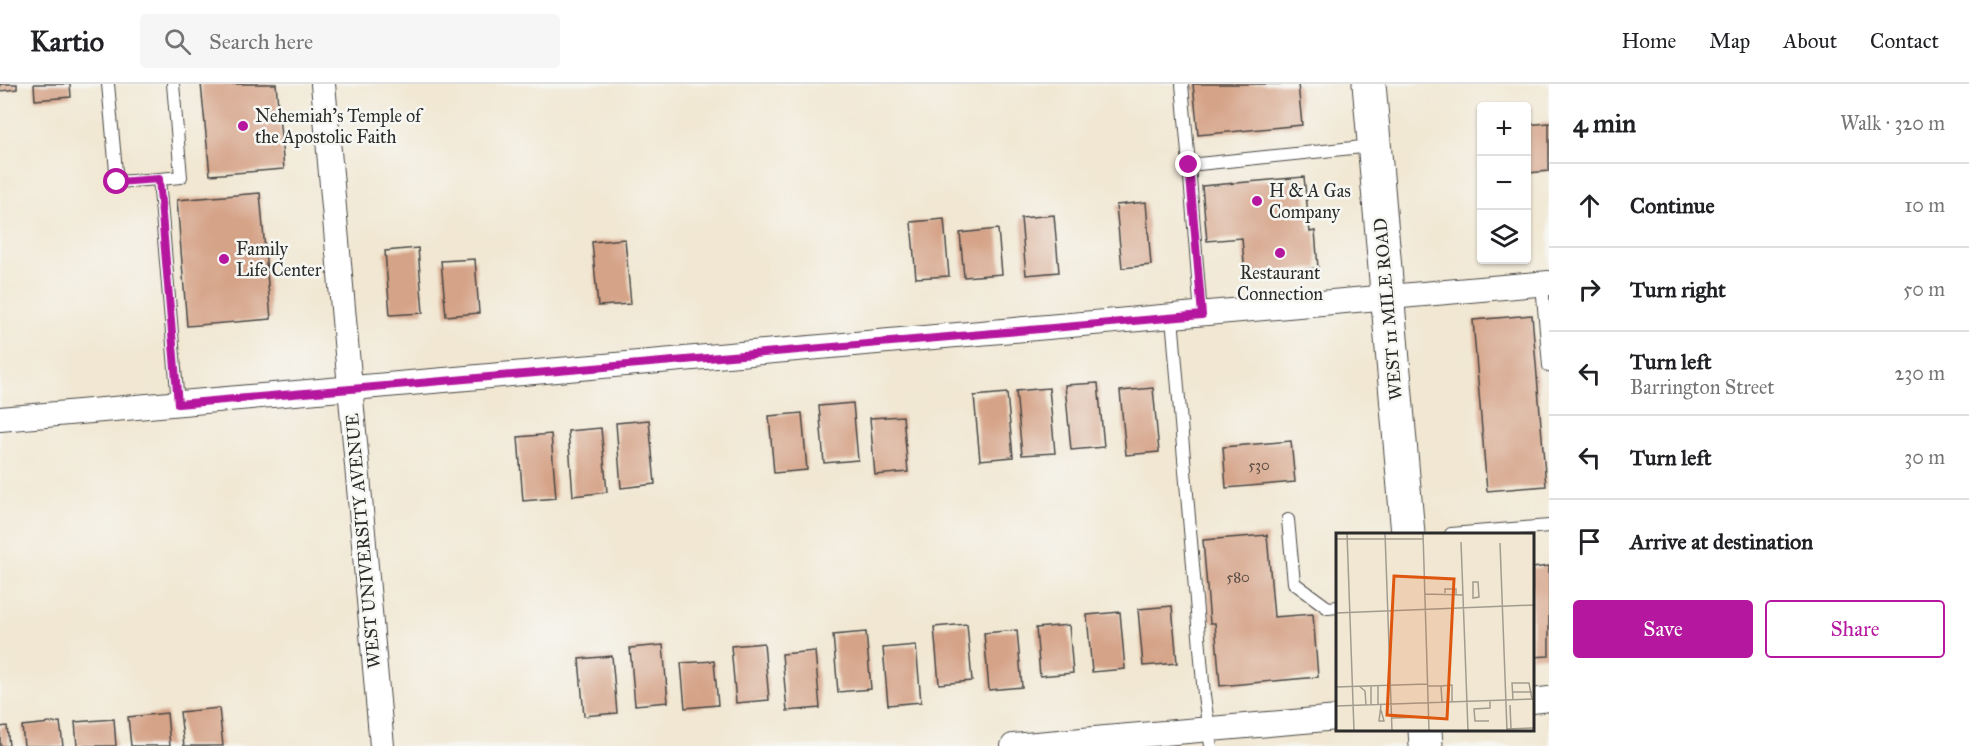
<!DOCTYPE html>
<meta charset="utf-8">
<style>
body{margin:0;font-family:"IM FELL Great Primer",serif;background:#f6f6f6;color:#202124}
.controls{position:absolute;right:18px;top:18px;display:grid;overflow:hidden;border-radius:6px;box-shadow:0 2px 4px #0004}
.controls button{width:54px;height:54px;display:grid;place-items:center;padding:0;border:0;border-bottom:2px solid #e0e0e0;background:#fff;color:#202124;font:30px sans-serif}
.stop{position:absolute;width:18px;height:18px;margin:-14px;border:4px solid #b5179e;border-radius:50%;background:#fff}
.stop.end{background:#b5179e;border-color:#fff;box-shadow:0 2px 6px #0008}
.list{margin:0;padding:0;list-style:none}
h2{display:flex;justify-content:space-between;align-items:center;height:78px;margin:0;padding:0 24px;font-size:26px}
h2 small{font-size:20px;font-weight:400;color:#757577}
.list li{display:grid;grid-template-columns:39px 1fr auto;gap:18px;align-items:center;box-sizing:border-box;height:84px;padding:0 24px;border-top:2px solid #e0e0e0}
.list b{display:block;font-size:22px;white-space:nowrap}
.list p{margin:0;font-size:20px;white-space:nowrap;color:#757577}
.list em{font-size:20px;font-style:normal;color:#757577}
.actions{display:flex;gap:12px;padding:18px 24px}
.actions a{flex:1;padding:14px 0;border:2px solid #b5179e;border-radius:6px;text-align:center;font-size:21px;color:#b5179e}
.actions .main{background:#b5179e;color:#fff}
.icon{flex:none;width:33px;height:33px;fill:none;stroke:currentColor;stroke-width:2;stroke-linecap:round;stroke-linejoin:round}
.map{position:relative;flex:none;width:1549px;height:662px;overflow:hidden}
header{display:flex;align-items:center;gap:36px;box-sizing:border-box;height:84px;padding:0 30px;background:#fff;border-bottom:2px solid #e0e0e0}
header strong{font-size:28px}
nav{display:flex;gap:33px;margin-inline-start:auto;font-size:21px}
.search{width:420px;height:54px;background:#f6f6f6;display:flex;align-items:center;gap:15px;box-sizing:border-box;padding:0 21px;border-radius:6px;color:#757577;font-size:22px}
main{display:flex}
aside{flex:1;background:#fff}
.map>svg:first-child{display:block}
.building{fill:#d5a387}
.lines{fill:none;stroke-linecap:round;stroke-linejoin:round}
.lane-casing{stroke:#494744;stroke-width:14}
.street-casing{stroke:#494744;stroke-width:26}
.secondary-casing{stroke:#494744;stroke-width:35}
.lane{stroke:#fff;stroke-width:12}
.street{stroke:#fff;stroke-width:24}
.secondary{stroke:#fff;stroke-width:33}
.route{stroke:#b5179e;stroke-width:8}
.poi-dot{fill:#b5179e;stroke:#f6f6f2;stroke-width:2}
.labels{text-anchor:middle;dominant-baseline:central;stroke-width:5;stroke-linejoin:round;paint-order:stroke}
.number-label{font-size:15px;fill:#564942}
.poi-label{font-size:18px;fill:#2b2b2b;stroke:#f6f6f2;text-anchor:start}
.street-label{font-size:18px;fill:#2b2b2b;stroke:#f6f6f2}
.inset-road{fill:none;stroke:#a29c8f;stroke-width:1.5}
.view{fill:#df570e;fill-opacity:0.15;stroke:#df570e;stroke-width:3}
.inset-edge{fill:none;stroke:#2b2b2b;stroke-width:3}
</style>
<header>
<strong>Kartio</strong>
<div class="search"><svg class="icon" aria-label="search" viewBox="0 0 24 24"><circle cx="10" cy="10" r="6"/><path d="M15 15l6 6"/></svg>Search here</div>
<nav><a>Home</a><a>Map</a><a>About</a><a>Contact</a></nav>
</header>
<main>
<div class="map">
<svg width="1549" height="662" viewBox="0 0 1549 662">
<rect width="100%" height="100%" fill="#f6f6f2"/>
<filter id="ink" filterUnits="userSpaceOnUse"><feTurbulence type="fractalNoise" baseFrequency=".0167" numOctaves="2"/><feDisplacementMap in="SourceGraphic" scale="12" xChannelSelector="R" yChannelSelector="G"/><feConvolveMatrix kernelMatrix="1 2 1 2 8 2 1 2 1" color-interpolation-filters="sRGB"/></filter>
<filter id="wash" filterUnits="userSpaceOnUse"><feTurbulence type="fractalNoise" baseFrequency=".008" numOctaves="4" result="noise"/><feDisplacementMap in="SourceGraphic" scale="24" xChannelSelector="R" yChannelSelector="G"/><feGaussianBlur stdDeviation="1.35" result="paint"/><feColorMatrix in="noise" values="0 0 0 0 0 0 0 0 0 0 0 0 0 0 0 0 0 1.4 0 .05"/><feComposite in="paint" operator="in"/></filter>
<g filter="url(#wash)">
<rect width="100%" height="100%" fill="#f1e7d2"/>
<g id="blocks">
<!-- building -->
<g class="building">
<path d="M0 0H17V5L0 7Z"/>
<path d="M34 0H70L71 13 35 16Z"/>
<path d="M201 0H276L284 85 210 91Z"/>
<path d="M1193 0H1298L1302 41 1198 51Z"/>
<path d="M1549 39V87L1528 89 1526 41Z"/>
<path d="M1304 93 1310 148 1315 147 1318 184 1245 191 1242 154 1207 157 1202 102Z"/>
<path d="M260 109 271 235 187 242 177 116Z"/>
<path d="M1146 118 1151 181 1122 184 1116 121Z"/>
<path d="M1054 131 1059 188 1026 191 1021 134Z"/>
<path d="M944 135 949 192 916 194 911 138Z"/>
<path d="M998 145 1002 190 964 193 960 149Z"/>
<path d="M625 155 631 220 598 222 592 158Z"/>
<path d="M418 164 423 229 390 231 385 167Z"/>
<path d="M475 175 479 229 446 232 441 177Z"/>
<path d="M1532 231 1546 402 1487 407 1473 236Z"/>
<path d="M1098 299 1104 363 1071 366 1065 301Z"/>
<path d="M1049 304 1055 369 1022 371 1016 307Z"/>
<path d="M1153 304 1159 368 1126 371 1120 307Z"/>
<path d="M1007 309 1013 373 980 376 974 312Z"/>
<path d="M853 319 858 376 824 379 819 322Z"/>
<path d="M802 329 807 386 774 389 769 332Z"/>
<path d="M903 332 908 388 875 391 870 334Z"/>
<path d="M649 336 655 400 621 404 616 339Z"/>
<path d="M601 344 607 408 573 412 568 347Z"/>
<path d="M551 350 556 414 523 417 518 353Z"/>
<path d="M1291 357 1295 398 1226 404 1223 363Z"/>
<path d="M1267 451 1274 533 1313 530 1318 593 1220 602 1215 539H1210L1203 456Z"/>
<path d="M1549 482V572L1532 573V484Z"/>
<path d="M1172 522 1177 579 1143 582 1138 525Z"/>
<path d="M1120 528 1125 585 1092 588 1087 531Z"/>
<path d="M967 540 972 597 939 600 934 543Z"/>
<path d="M1069 541 1073 589 1040 592 1036 544Z"/>
<path d="M1017 546 1022 603 989 606 984 549Z"/>
<path d="M866 548 871 605 838 608 833 551Z"/>
<path d="M764 559 769 616 736 619 731 562Z"/>
<path d="M663 561 668 618 635 621 630 564Z"/>
<path d="M916 561 921 618 888 621 883 564Z"/>
<path d="M815 567 820 624 787 627 782 570Z"/>
<path d="M612 572 617 629 584 632 579 575Z"/>
<path d="M714 577 718 621 685 624 681 579Z"/>
<path d="M219 624 223 662H184L180 628Z"/>
<path d="M167 629 170 662H131L128 633Z"/>
<path d="M114 635 116 662H77L75 638Z"/>
<path d="M60 638 63 662H24L22 642Z"/>
<path d="M7 642 9 662H0V643Z"/>
</g>
</g>
</g>
<g filter="url(#ink)">
<use href="#blocks" fill-opacity="0" stroke="#494744" stroke-width="1.5"/>
<g class="lines">
<!-- lane casing -->
<g class="lane-casing">
<g id="lane">
<path d="M108 0 117 98 159 95"/>
<path d="M173 0 181 93 159 95 178 320"/>
<path d="M1182 0 1189 81"/>
<path d="M1542 200 1549 282"/>
<path d="M1201 231 1189 81 1372 62"/>
<path d="M1172 233 1204 611 1211 662"/>
<path d="M1288 436 1294 499 1328 524 1338 523"/>
<path d="M1451 450 1549 442"/>
</g>
</g>
<!-- street casing -->
<g class="street-casing">
<g id="street">
<path d="M323 0 382 662"/>
<path d="M0 335 1549 199"/>
<path d="M1532 617 1549 615"/>
<path d="M1013 662 1338 634"/>
</g>
</g>
<!-- secondary casing -->
<g class="secondary-casing">
<g id="secondary">
<path d="M1369 0 1408 450"/>
<path d="M1425 646 1426 662"/>
</g>
</g>
<!-- lane -->
<use href="#lane" class="lane"/>
<!-- street -->
<use href="#street" class="street"/>
<!-- secondary -->
<use href="#secondary" class="secondary"/>
</g>
</g>
<g class="lines" filter="url(#ink)">
<!-- route -->
<path class="route" d="M117 98 159 95 178 320 1202 231 1189 81"/>
</g>
<!-- markers -->
<g class="poi-dot">
<circle cx="243" cy="42" r="6"/>
<circle cx="1257" cy="117" r="6"/>
<circle cx="1280" cy="169" r="6"/>
<circle cx="224" cy="175" r="6"/>
</g>
<g class="labels">
<!-- number labels -->
<g class="number-label">
<text x="1259" y="381">530</text>
<text x="1238" y="493">580</text>
</g>
<!-- poi labels -->
<g class="poi-label">
<text x="255" y="32">Nehemiah's Temple of<tspan x="255" dy="21">the Apostolic Faith</tspan></text>
<text x="1269" y="107">H &amp; A Gas<tspan x="1269" dy="21">Company</tspan></text>
<text x="236" y="165">Family<tspan x="236" dy="21">Life Center</tspan></text>
<text x="1280" y="189" text-anchor="middle">Restaurant<tspan x="1280" dy="21">Connection</tspan></text>
</g>
<!-- street labels -->
<g class="street-label">
<text transform="translate(1388 225) rotate(-95)">WEST 11 MILE ROAD</text>
<text transform="translate(363 457) rotate(-95)">WEST UNIVERSITY AVENUE</text>
</g>
</g>
<!-- overview -->
<g transform="translate(1336 449)">
<rect width="198" height="198" fill="#f1e7d2"/>
<path class="inset-road" d="M11 0 18 198M49 0 56 198M87 0 93 198M0 6H87M125 9 132 198M164 10 171 198M137 49H142L143 64 137 65ZM109 60V56H120V62M89 61 127 62M0 80 198 72M23 153 29 158 30 172M35 153V172M42 153V172M91 153H105L106 169M105 153 116 152V169M0 154 91 151M177 159H196M177 167 176 150H193L196 166M45 172 43 188H48L45 177M174 172 175 196M0 173 198 166M55 185 93 184M153 188H139L138 176 154 175V168M170 196 198 195"/>
<path class="view" d="M58 43 118 46 111 186 51 182Z"/>
<rect width="198" height="198" class="inset-edge"/>
</g>
</svg>
<div class="controls">
<button>+</button>
<button>−</button>
<button><svg class="icon" aria-label="layers" viewBox="0 0 24 24"><path d="M12 4l9 5-9 5-9-5zM3 14l9 5 9-5"/></svg></button>
</div>
<div class="stop" style="left:117px;top:98px"></div>
<div class="stop end" style="left:1189px;top:81px"></div>
</div>
<aside>
<h2>4 min<small>Walk · 320 m</small></h2>
<ul class="list">
<li><svg class="icon" aria-label="ahead" viewBox="0 0 24 24"><path d="M12 20V5M6 11l6-6 6 6"/></svg><div><b>Continue</b></div><em>10 m</em></li>
<li><svg class="icon" aria-label="right" viewBox="0 0 24 24"><path d="M7 20v-9h11M14 6l5 5-5 5"/></svg><div><b>Turn right</b></div><em>50 m</em></li>
<li><svg class="icon" aria-label="left" viewBox="0 0 24 24"><path d="M17 20v-9H6M10 6l-5 5 5 5"/></svg><div><b>Turn left</b><p>Barrington Street</p></div><em>230 m</em></li>
<li><svg class="icon" aria-label="left" viewBox="0 0 24 24"><path d="M17 20v-9H6M10 6l-5 5 5 5"/></svg><div><b>Turn left</b></div><em>30 m</em></li>
<li><svg class="icon" aria-label="arrive" viewBox="0 0 24 24"><path d="M6 21V4h12l-3 4 3 4H6"/></svg><div><b>Arrive at destination</b></div></li>
</ul>
<div class="actions"><a class="main">Save</a><a>Share</a></div>
</aside>
</main>
